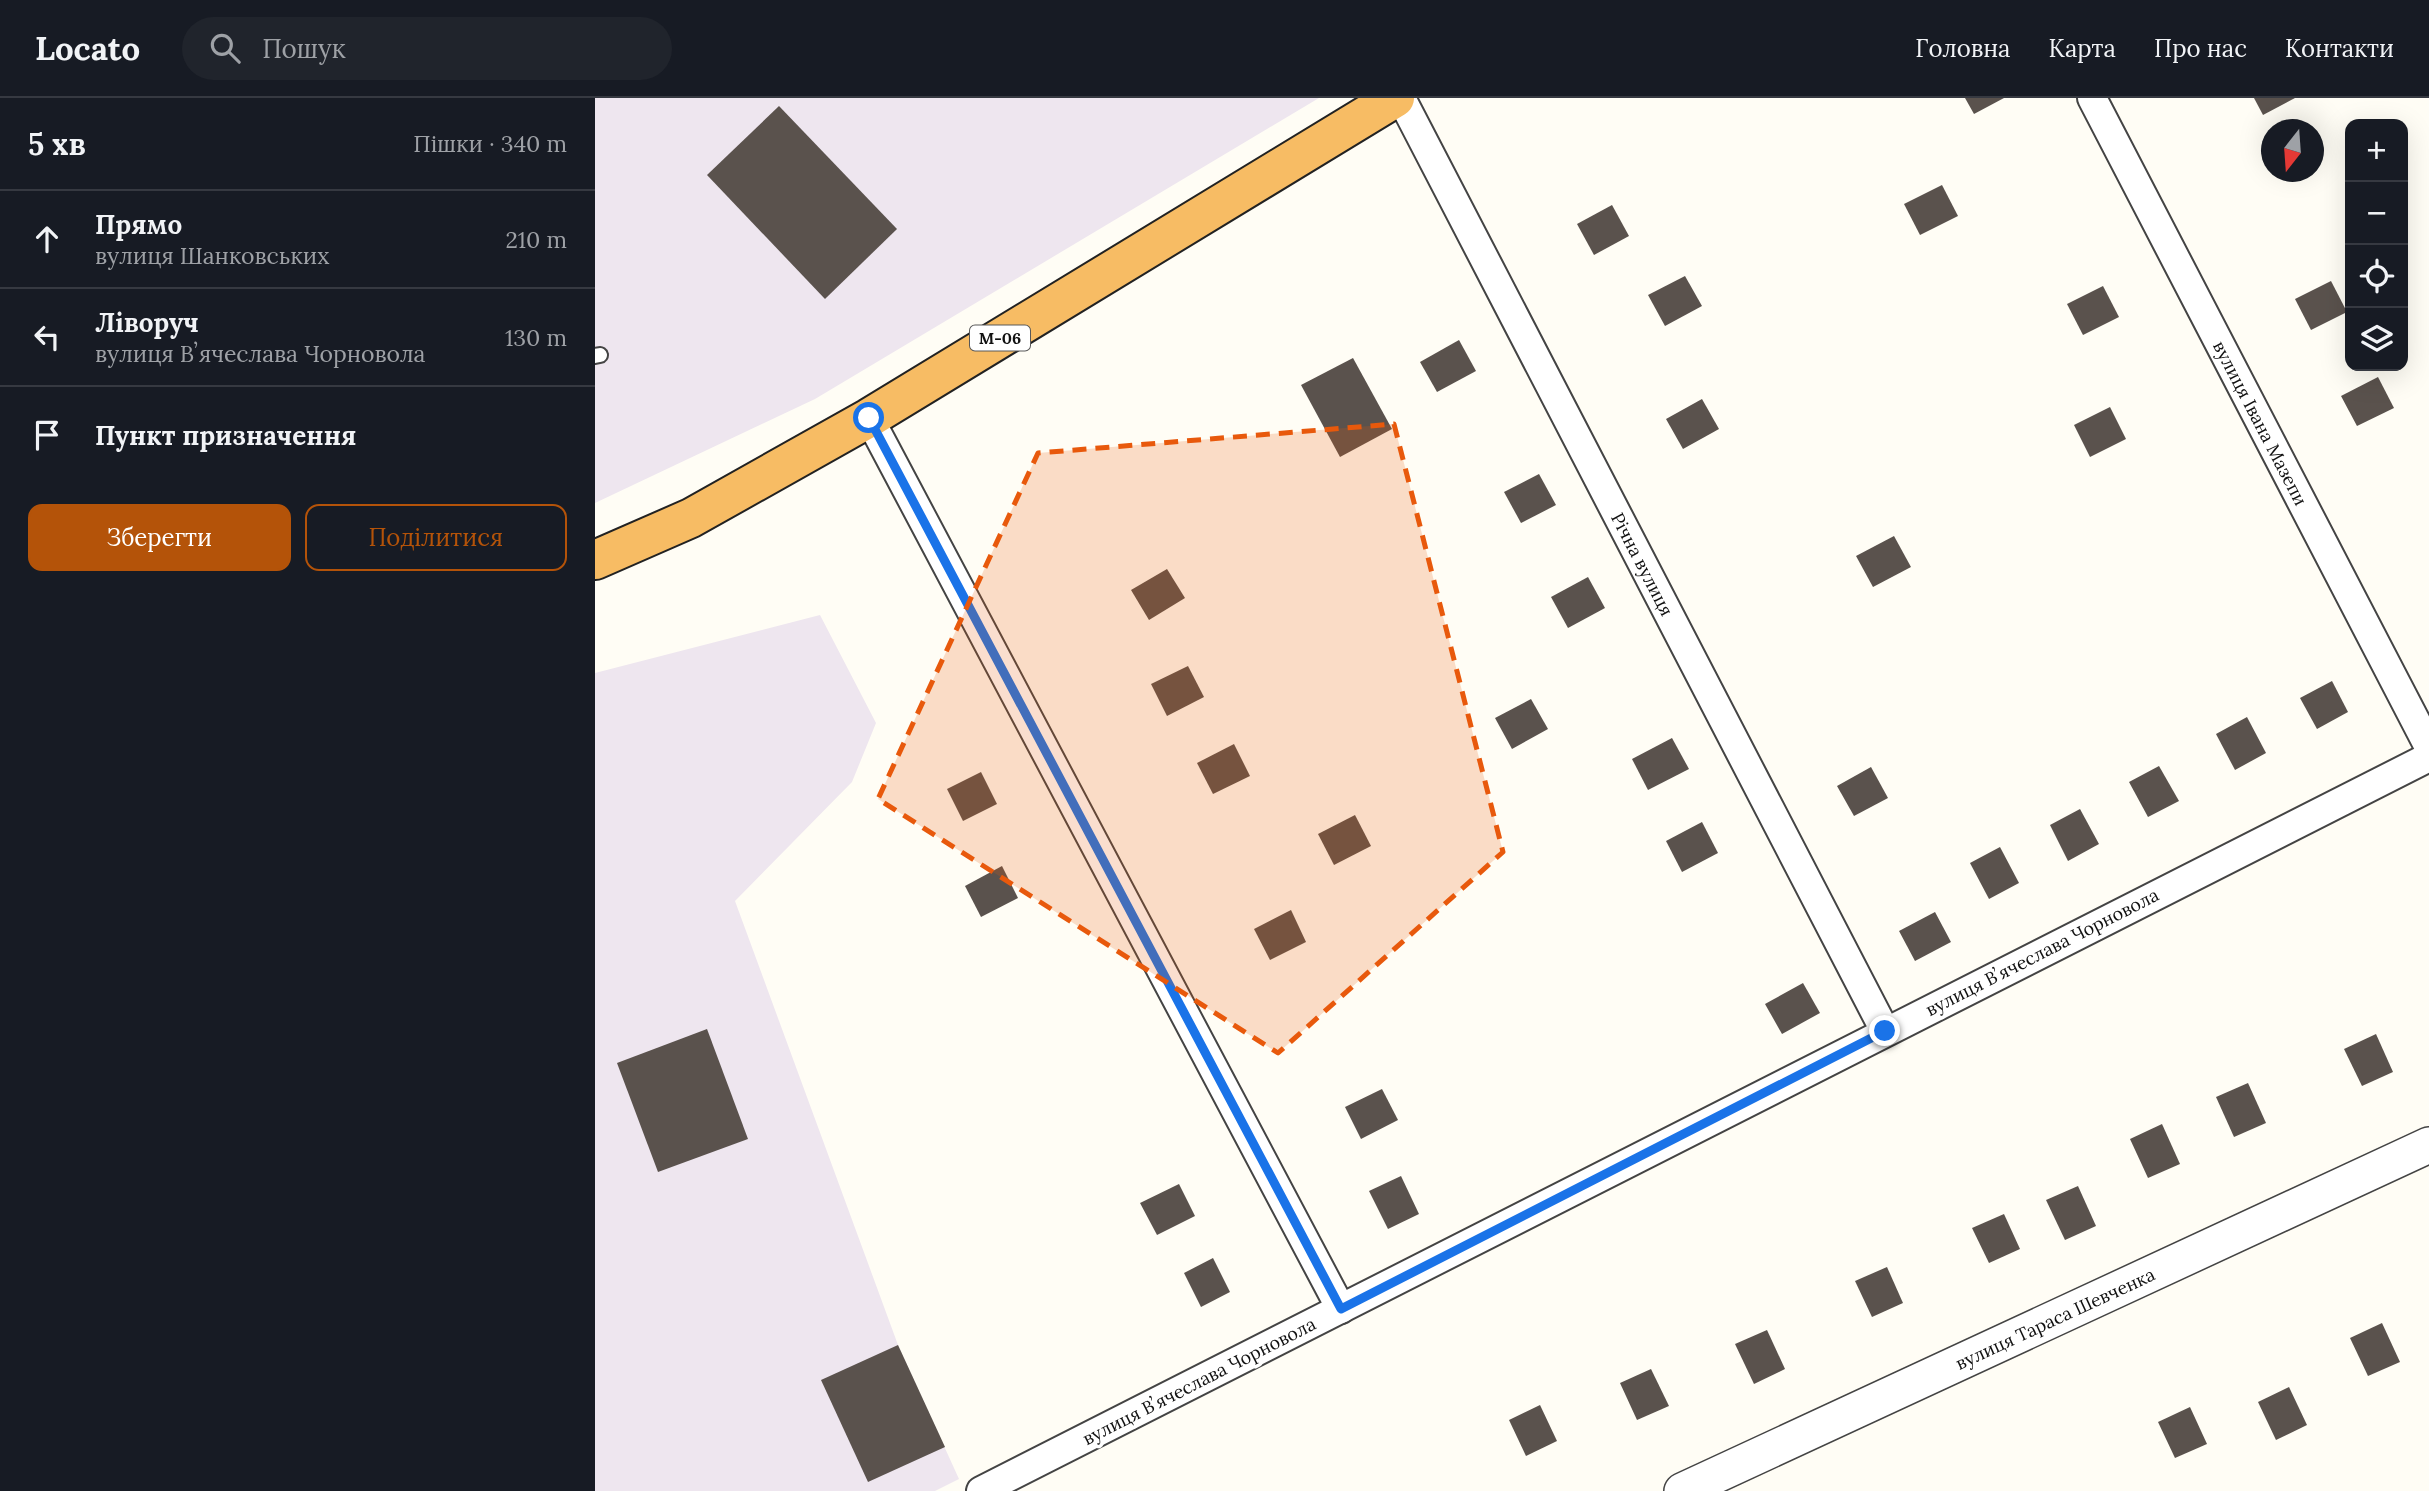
<!DOCTYPE html>
<html lang="uk">
<meta charset="utf-8">
<style>
body{margin:0;font-family:Lora,serif;background:#20242c;color:#f1f3f6}
.controls{position:absolute;right:21px;top:21px;display:grid;overflow:hidden;border-radius:14px;box-shadow:0 7px 28px #0002}
.controls button{width:63px;height:63px;display:grid;place-items:center;padding:0;border:0;border-bottom:2px solid #363941;background:#171b24;color:#f1f3f6;font:35px sans-serif}
.compass{position:absolute;left:1666px;top:21px;width:63px;height:63px;border-radius:50%;background:#171b24;box-shadow:0 7px 28px #0002;rotate:197deg}
.stop{position:absolute;width:21px;height:21px;margin:-16px;border:5px solid #1a73e8;border-radius:50%;background:#fff}
.stop.end{background:#1a73e8;border-color:#fff;box-shadow:0 2px 7px #0008}
.list{margin:0;padding:0;list-style:none}
h2{display:flex;justify-content:space-between;align-items:center;height:91px;margin:0;padding:0 28px;font-size:30px}
h2 small{font-size:23px;font-weight:400;color:#9ea1a6}
.list li{display:grid;grid-template-columns:46px 1fr auto;gap:21px;align-items:center;box-sizing:border-box;height:98px;padding:0 28px;border-top:2px solid #363941}
.list b{display:block;font-size:26px;white-space:nowrap}
.list p{margin:0;font-size:23px;white-space:nowrap;color:#9ea1a6}
.list em{font-size:23px;font-style:normal;color:#9ea1a6}
.actions{display:flex;gap:14px;padding:21px 28px}
.actions a{flex:1;padding:16px 0;border:2px solid #b45309;border-radius:14px;text-align:center;font-size:24px;color:#b45309}
.actions .main{background:#b45309;color:#fff}
.icon{flex:none;width:38px;height:38px;fill:none;stroke:currentColor;stroke-width:2;stroke-linecap:round;stroke-linejoin:round}
.map{position:relative;flex:none;width:1834px;height:1393px;overflow:hidden}
header{display:flex;align-items:center;gap:42px;box-sizing:border-box;height:98px;padding:0 35px;background:#171b24;border-bottom:2px solid #363941}
header strong{font-size:33px}
nav{display:flex;gap:38px;margin-inline-start:auto;font-size:24px}
.search{width:490px;height:63px;background:#20242c;display:flex;align-items:center;gap:18px;box-sizing:border-box;padding:0 24px;border-radius:38px;color:#9ea1a6;font-size:26px}
main{display:flex}
aside{flex:1;background:#171b24}
.map>svg:first-child{display:block}
.industrial{fill:#eee6ef}
.building{fill:#5a524d}
.lines{fill:none;stroke-linecap:round;stroke-linejoin:round}
.service-casing{stroke:#444;stroke-width:18}
.minor-casing{stroke:#444;stroke-width:32}
.tertiary-casing{stroke:#444;stroke-width:38}
.trunk-casing{stroke:#222;stroke-width:42}
.service{stroke:#fff;stroke-width:14}
.minor{stroke:#fff;stroke-width:28}
.tertiary{stroke:#fff;stroke-width:35}
.trunk{stroke:#f7bc64;stroke-width:38}
.route{stroke:#1a73e8;stroke-width:9}
.marked{fill:#e8590c;fill-opacity:0.2;stroke:#e8590c;stroke-width:5;stroke-dasharray:14 9;stroke-linejoin:round}
.labels{text-anchor:middle;dominant-baseline:central;stroke-width:7;stroke-linejoin:round;paint-order:stroke}
.shield{fill:#fff;stroke:#585858;stroke-width:2}
.shield-label{font-size:16px;font-weight:bold;fill:#111}
.street-label{font-size:18px;fill:#111;stroke:#fff}
</style>
<header>
<strong>Locato</strong>
<div class="search"><svg class="icon" aria-label="search" viewBox="0 0 24 24"><circle cx="10" cy="10" r="6"/><path d="M15 15l6 6"/></svg>Пошук</div>
<nav><a>Головна</a><a>Карта</a><a>Про нас</a><a>Контакти</a></nav>
</header>
<main>
<aside>
<h2>5 хв<small>Пішки · 340 m</small></h2>
<ul class="list">
<li><svg class="icon" aria-label="ahead" viewBox="0 0 24 24"><path d="M12 20V5M6 11l6-6 6 6"/></svg><div><b>Прямо</b><p>вулиця Шанковських</p></div><em>210 m</em></li>
<li><svg class="icon" aria-label="left" viewBox="0 0 24 24"><path d="M17 20v-9H6M10 6l-5 5 5 5"/></svg><div><b>Ліворуч</b><p>вулиця Вʼячеслава Чорновола</p></div><em>130 m</em></li>
<li><svg class="icon" aria-label="arrive" viewBox="0 0 24 24"><path d="M6 21V4h12l-3 4 3 4H6"/></svg><div><b>Пункт призначення</b></div></li>
</ul>
<div class="actions"><a class="main">Зберегти</a><a>Поділитися</a></div>
</aside>
<div class="map">
<svg width="1834" height="1393" viewBox="0 0 1834 1393">
<rect width="100%" height="100%" fill="#fffdf5"/>
<!-- industrial -->
<g class="industrial">
<path d="M0 0H724L220 301 0 405Z"/>
<path d="M225 517 281 625 257 684 140 803 303 1247 364 1381 340 1393H0V575Z"/>
</g>
<!-- building -->
<g class="building">
<path d="M1370 0H1409L1379 16Z"/>
<path d="M1659 0H1700L1668 17Z"/>
<path d="M184 8 302 131 230 201 112 77Z"/>
<path d="M1347 87 1363 118 1325 137 1309 106Z"/>
<path d="M1017 107 1034 138 999 157 982 126Z"/>
<path d="M1090 178 1107 208 1070 228 1053 197Z"/>
<path d="M1736 183 1752 214 1716 232 1700 201Z"/>
<path d="M1508 188 1524 219 1488 237 1472 206Z"/>
<path d="M864 242 881 273 842 294 825 264Z"/>
<path d="M758 260 797 331 745 359 706 287Z"/>
<path d="M1783 279 1799 310 1762 328 1746 298Z"/>
<path d="M1107 301 1124 331 1088 351 1071 321Z"/>
<path d="M1515 309 1531 341 1495 359 1479 327Z"/>
<path d="M944 376 961 407 926 425 909 394Z"/>
<path d="M1299 438 1316 469 1278 489 1261 458Z"/>
<path d="M572 471 590 500 554 522 536 492Z"/>
<path d="M993 479 1010 510 973 530 956 499Z"/>
<path d="M593 568 609 599 572 618 556 586Z"/>
<path d="M1737 583 1753 614 1722 631 1705 600Z"/>
<path d="M936 601 953 631 917 651 900 620Z"/>
<path d="M1652 619 1671 655 1640 672 1621 636Z"/>
<path d="M1077 640 1094 671 1053 692 1037 661Z"/>
<path d="M639 646 655 678 618 696 602 665Z"/>
<path d="M1564 668 1584 703 1553 719 1534 684Z"/>
<path d="M1276 669 1293 700 1259 718 1242 688Z"/>
<path d="M386 674 402 706 368 723 352 691Z"/>
<path d="M1485 711 1504 746 1473 763 1455 727Z"/>
<path d="M760 717 776 748 739 767 723 736Z"/>
<path d="M1107 724 1123 755 1087 774 1071 743Z"/>
<path d="M1405 749 1424 785 1394 801 1375 765Z"/>
<path d="M407 768 423 800 386 819 370 788Z"/>
<path d="M696 812 711 844 675 862 659 831Z"/>
<path d="M1340 814 1356 844 1320 863 1304 833Z"/>
<path d="M1208 885 1225 915 1187 936 1170 906Z"/>
<path d="M112 931 153 1041 63 1074 22 965Z"/>
<path d="M1781 936 1798 974 1767 988 1749 951Z"/>
<path d="M1653 985 1671 1025 1639 1039 1621 999Z"/>
<path d="M787 991 803 1022 766 1041 750 1009Z"/>
<path d="M1567 1026 1585 1066 1553 1080 1535 1041Z"/>
<path d="M806 1078 824 1116 793 1131 774 1093Z"/>
<path d="M584 1086 600 1118 562 1137 545 1105Z"/>
<path d="M1483 1088 1501 1128 1470 1142 1451 1102Z"/>
<path d="M1409 1116 1425 1151 1394 1165 1377 1130Z"/>
<path d="M618 1160 635 1194 606 1209 589 1175Z"/>
<path d="M1292 1169 1308 1205 1277 1219 1260 1183Z"/>
<path d="M1787 1225 1805 1264 1773 1278 1755 1240Z"/>
<path d="M1172 1232 1190 1271 1159 1286 1140 1246Z"/>
<path d="M303 1247 350 1349 273 1384 226 1282Z"/>
<path d="M1056 1271 1074 1308 1042 1322 1025 1285Z"/>
<path d="M1694 1289 1712 1327 1681 1342 1663 1304Z"/>
<path d="M945 1307 962 1343 931 1358 914 1322Z"/>
<path d="M1595 1309 1612 1346 1580 1360 1563 1324Z"/>
</g>
<g class="lines">
<!-- service casing -->
<g class="service-casing">
<path id="service" d="M0 258 5 257"/>
</g>
<!-- minor casing -->
<g class="minor-casing">
<g id="minor">
<path id="s1" d="M806 0 1290 933"/>
<path id="s2" d="M1497 0 1834 649"/>
<path d="M274 320 746 1211"/>
<path d="M386 1393 1834 659"/>
</g>
</g>
<!-- tertiary casing -->
<g class="tertiary-casing">
<g id="tertiary">
<path id="s3" d="M1087 1393 1834 1047"/>
</g>
</g>
<!-- trunk casing -->
<g class="trunk-casing">
<path id="trunk" d="M0 462 96 420 274 320 800 0"/>
</g>
<!-- service -->
<use href="#service" class="service"/>
<!-- minor -->
<use href="#minor" class="minor"/>
<!-- tertiary -->
<use href="#tertiary" class="tertiary"/>
<!-- trunk -->
<use href="#trunk" class="trunk"/>
</g>
<g class="lines">
<!-- route -->
<path class="route" d="M274 320 746 1211 1290 933"/>
</g>
<!-- marked area -->
<path class="marked" d="M799 326 908 754 683 955 283 701 443 355Z"/>
<g class="labels">
<!-- shield labels -->
<rect class="shield" x="375" y="227.5" width="60" height="25" rx="5"/>
<g class="shield-label">
<text x="405" y="240">М-06</text>
</g>
<!-- street labels -->
<g class="street-label">
<text stroke="none"><textPath href="#s2" startOffset="366">вулиця Івана Мазепи</textPath></text>
<text stroke="none"><textPath href="#s1" startOffset="525">Річна вулиця</textPath></text>
<text transform="translate(1447 854) rotate(-27)">вулиця Вʼячеслава Чорновола</text>
<text stroke="none"><textPath href="#s3" startOffset="411">вулиця Тараса Шевченка</textPath></text>
<text transform="translate(604 1283) rotate(-27)">вулиця Вʼячеслава Чорновола</text>
</g>
</g>
</svg>
<div class="controls">
<button>+</button>
<button>−</button>
<button><svg class="icon" aria-label="locate" viewBox="0 0 24 24"><circle cx="12" cy="12" r="6"/><path d="M12 2v4M12 18v4M2 12h4M18 12h4"/></svg></button>
<button><svg class="icon" aria-label="layers" viewBox="0 0 24 24"><path d="M12 4l9 5-9 5-9-5zM3 14l9 5 9-5"/></svg></button>
</div>
<svg class="compass" viewBox="-18 -18 36 36"><path d="M0-13l5 13h-10z" fill="#e53935"/><path d="M0 13l5-13h-10z" fill="#9ea1a6"/></svg>
<div class="stop" style="left:274px;top:320px"></div>
<div class="stop end" style="left:1290px;top:933px"></div>
</div>
</main>
